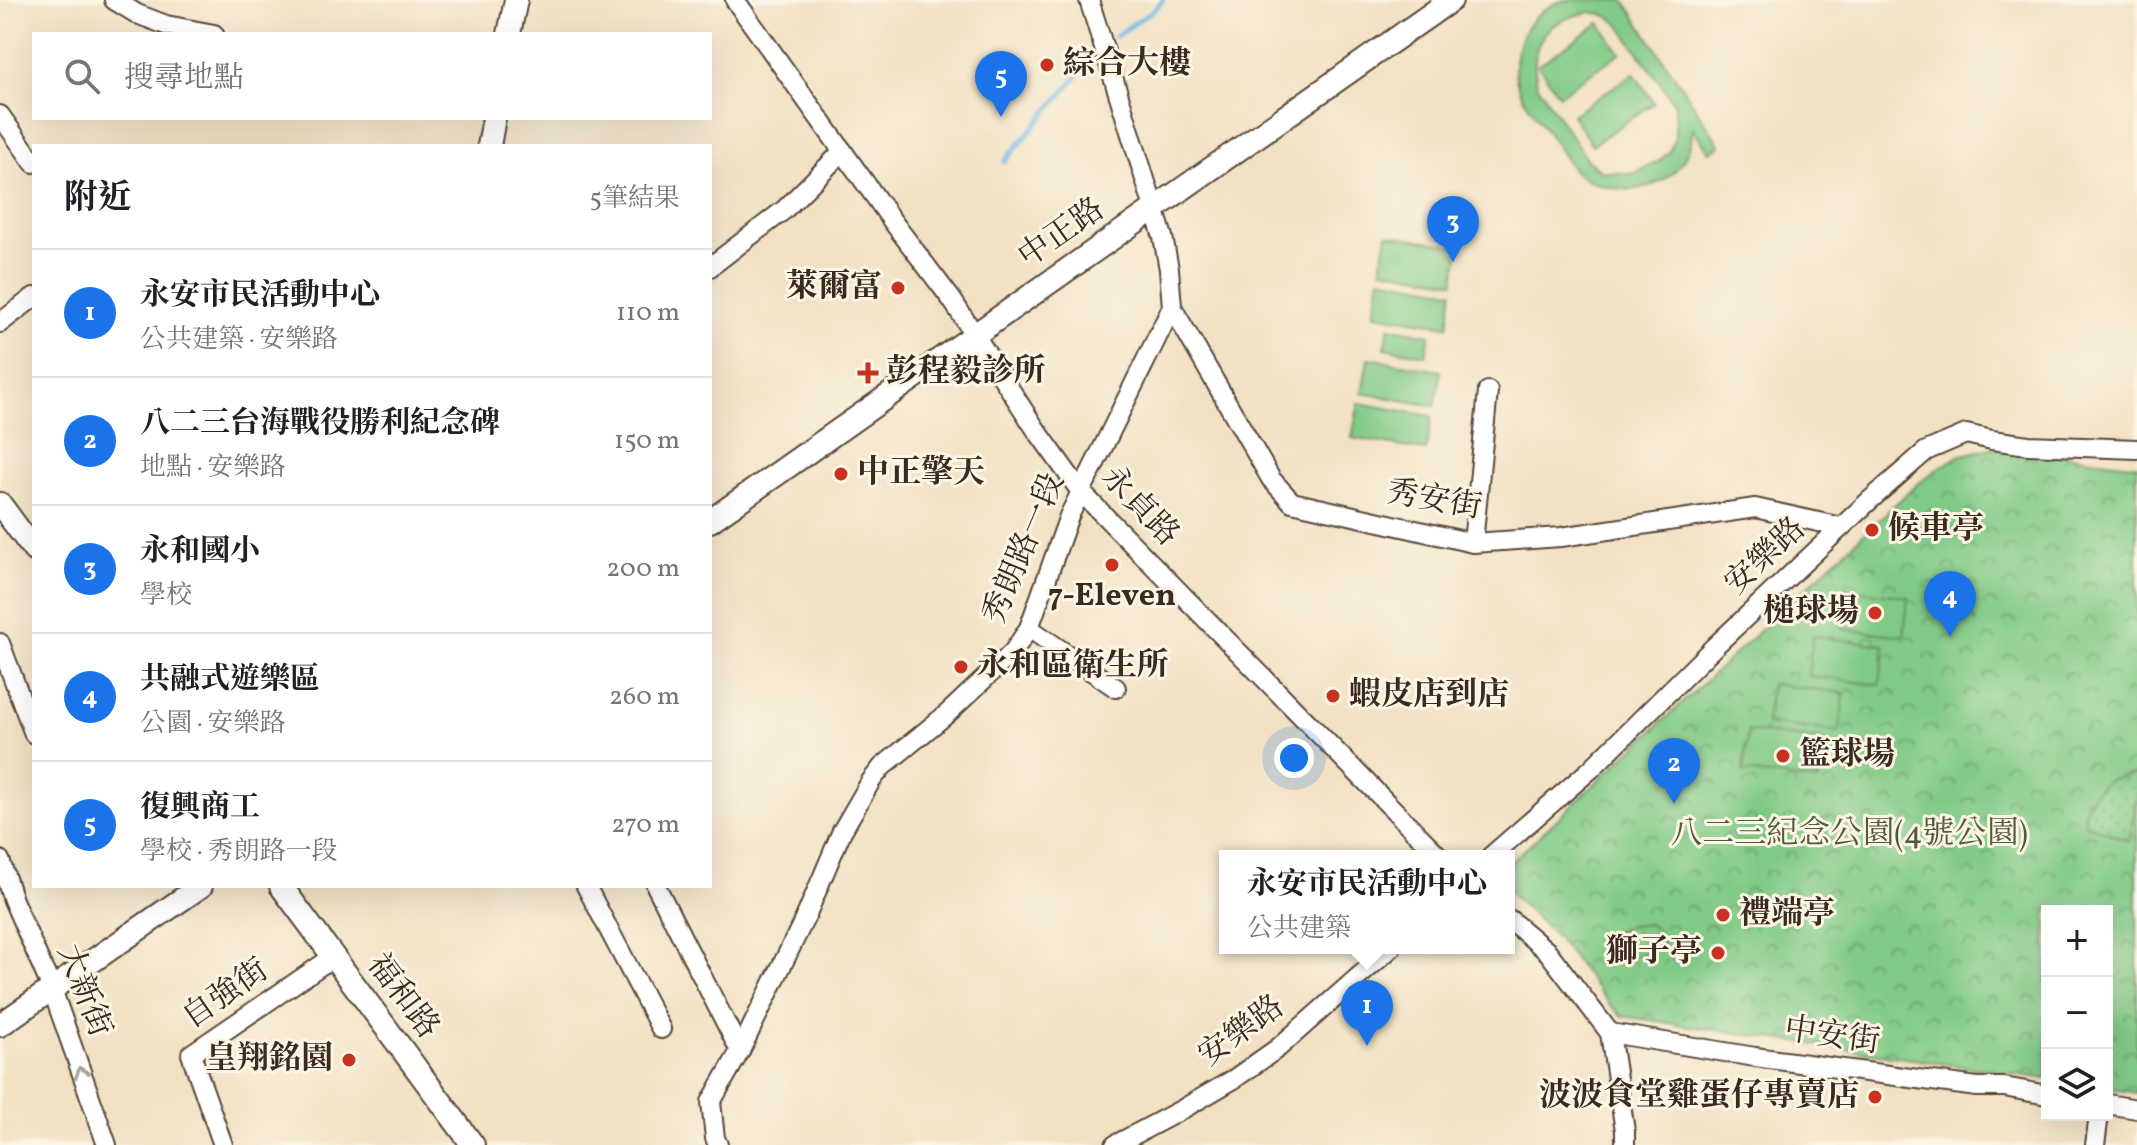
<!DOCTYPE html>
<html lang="zh-TW">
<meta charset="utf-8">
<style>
body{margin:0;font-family:Vollkorn,"Noto Serif TC",serif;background:#f6f6f6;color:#202124}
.controls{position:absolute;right:24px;bottom:24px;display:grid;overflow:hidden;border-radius:0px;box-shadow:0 8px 32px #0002}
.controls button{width:72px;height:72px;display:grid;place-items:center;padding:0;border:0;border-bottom:2px solid #e0e0e0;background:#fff;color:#202124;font:40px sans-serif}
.you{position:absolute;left:1294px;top:758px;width:28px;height:28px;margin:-20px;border:6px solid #fff;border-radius:50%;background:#1a73e8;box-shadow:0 0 0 12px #1a73e833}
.badge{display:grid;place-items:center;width:52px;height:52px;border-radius:50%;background:#1a73e8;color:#fff;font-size:26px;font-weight:700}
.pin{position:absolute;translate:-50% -66px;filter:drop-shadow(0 2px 4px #0008)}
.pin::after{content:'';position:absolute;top:42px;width:28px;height:24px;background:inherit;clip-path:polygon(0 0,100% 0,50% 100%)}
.popup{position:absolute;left:1219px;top:850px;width:296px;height:104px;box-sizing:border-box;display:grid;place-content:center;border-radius:0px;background:#fff;filter:drop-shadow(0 2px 6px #0005);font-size:26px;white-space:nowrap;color:#757577}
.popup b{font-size:30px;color:#202124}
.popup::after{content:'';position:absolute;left:50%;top:100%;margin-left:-16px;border:16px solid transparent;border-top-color:#fff}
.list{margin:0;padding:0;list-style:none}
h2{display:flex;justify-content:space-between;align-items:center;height:104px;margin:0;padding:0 32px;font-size:34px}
h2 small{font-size:26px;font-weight:400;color:#757577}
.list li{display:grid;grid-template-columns:52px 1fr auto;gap:24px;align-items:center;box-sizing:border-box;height:128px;padding:0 32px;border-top:2px solid #e0e0e0}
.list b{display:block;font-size:30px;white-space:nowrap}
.list p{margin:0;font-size:26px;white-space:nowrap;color:#757577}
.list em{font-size:26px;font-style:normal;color:#757577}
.icon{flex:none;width:44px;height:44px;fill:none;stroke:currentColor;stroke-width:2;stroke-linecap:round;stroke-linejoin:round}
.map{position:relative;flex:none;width:2137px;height:1145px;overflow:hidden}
.search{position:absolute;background:#fff;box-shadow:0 8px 32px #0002;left:32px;top:32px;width:680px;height:88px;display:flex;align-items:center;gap:20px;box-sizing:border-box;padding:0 28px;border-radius:0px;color:#757577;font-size:30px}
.panel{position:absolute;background:#fff;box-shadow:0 8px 32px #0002;left:32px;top:144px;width:680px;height:744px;border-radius:0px}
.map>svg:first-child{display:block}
.park{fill:url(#park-crowns);stroke:#5e7a52;stroke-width:2}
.garden{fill:url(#garden-dots);stroke:#5e7a52;stroke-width:2}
.pitch{fill:#80ca86;stroke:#5e7a52;stroke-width:2;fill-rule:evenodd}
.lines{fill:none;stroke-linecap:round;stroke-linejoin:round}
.stream{stroke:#6cb5e4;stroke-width:5}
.minor-casing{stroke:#564537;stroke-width:22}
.tertiary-casing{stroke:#564537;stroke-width:26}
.minor{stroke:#fff;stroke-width:18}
.tertiary{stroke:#fff;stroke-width:22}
.oneway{stroke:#a79f9a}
.poi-dot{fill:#c8321e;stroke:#fcf5e5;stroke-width:3}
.labels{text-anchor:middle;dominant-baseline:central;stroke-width:6;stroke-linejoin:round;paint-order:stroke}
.poi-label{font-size:32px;font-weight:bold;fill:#3b2a1e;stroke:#fcf5e5;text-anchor:start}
.street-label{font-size:32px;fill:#3b2a1e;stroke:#fcf5e5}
.park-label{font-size:32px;fill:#505a3d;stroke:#fcf5e5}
</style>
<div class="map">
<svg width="2137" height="1145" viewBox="0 0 2137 1145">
<defs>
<pattern id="park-crowns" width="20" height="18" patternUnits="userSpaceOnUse" patternTransform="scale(2)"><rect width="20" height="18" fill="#80ca86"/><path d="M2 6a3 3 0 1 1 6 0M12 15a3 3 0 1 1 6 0" fill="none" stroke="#6aa46d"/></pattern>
<pattern id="garden-dots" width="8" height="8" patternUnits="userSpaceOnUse" patternTransform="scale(2)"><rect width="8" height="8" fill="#80ca86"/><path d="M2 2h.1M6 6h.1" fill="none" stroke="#6aa46d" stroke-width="1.8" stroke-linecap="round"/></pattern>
</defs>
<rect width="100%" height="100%" fill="#fcf5e5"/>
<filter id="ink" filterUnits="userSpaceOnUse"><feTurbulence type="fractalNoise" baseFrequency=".0125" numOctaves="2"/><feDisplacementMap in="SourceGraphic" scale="16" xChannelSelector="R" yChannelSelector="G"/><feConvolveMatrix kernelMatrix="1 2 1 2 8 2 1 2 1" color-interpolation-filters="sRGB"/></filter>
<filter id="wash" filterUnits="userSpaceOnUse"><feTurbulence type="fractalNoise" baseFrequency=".006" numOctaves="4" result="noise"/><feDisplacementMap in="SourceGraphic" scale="32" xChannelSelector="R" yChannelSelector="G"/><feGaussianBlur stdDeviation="1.8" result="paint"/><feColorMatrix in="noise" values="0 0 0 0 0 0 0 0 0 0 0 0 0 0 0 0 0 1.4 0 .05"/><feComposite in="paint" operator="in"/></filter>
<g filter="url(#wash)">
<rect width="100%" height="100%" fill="#f2e1c3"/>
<!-- park -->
<path class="park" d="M1991 448 2024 450 2137 465V1093L2107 1088V911H2047V1079L1622 1016 1611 1006 1557 938 1509 892V864L1915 486 1936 470 1959 456Z"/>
<!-- garden -->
<g class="garden">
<path d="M2137 774V797L2129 841 2086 824C2083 814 2085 808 2091 798 2103 778 2115 777 2137 774Z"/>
<path d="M1647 924C1658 927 1662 934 1662 945 1648 955 1635 956 1618 957L1611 946V934L1620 928Z"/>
</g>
<!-- pitch -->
<g class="pitch">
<path d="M1565 0H1624L1720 145 1710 152 1693 129C1688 174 1652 197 1608 187 1597 185 1583 179 1575 171 1569 166 1565 157 1560 151 1547 132 1534 113 1521 94 1504 57 1525 10 1565 0ZM1590 12 1605 15 1618 23 1675 104V137L1669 152 1658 162 1632 174 1601 171 1588 161 1537 84C1528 39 1547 20 1590 12Z"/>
<path d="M1600 23 1620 53 1559 95 1538 65Z"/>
<path d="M1634 73 1654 103 1592 145 1572 115Z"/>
<path d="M1387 234 1460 247 1454 282 1381 269Z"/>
<path d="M1380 278 1453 291 1448 326 1374 314Z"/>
<path d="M1389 327 1430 335 1426 355 1385 348Z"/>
<path d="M1368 358 1441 371 1435 406 1362 393Z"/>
<path d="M1359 403 1432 416 1426 451 1352 438Z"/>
<path d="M1846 589 1908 597 1904 636 1842 629Z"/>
<path d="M1813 636 1884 645 1880 685 1808 676Z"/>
<path d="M1771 684 1844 693 1839 732 1766 723Z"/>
<path d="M1748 731 1823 740 1818 781 1743 772Z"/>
</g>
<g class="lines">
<!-- stream -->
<g class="stream">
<path d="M1116 36 1156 8 1163 0"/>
<path d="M1004 162 1093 58"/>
</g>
</g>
</g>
<g filter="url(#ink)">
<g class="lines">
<!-- minor casing -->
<g class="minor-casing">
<g id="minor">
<path d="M114 0 137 14 166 25 214 34"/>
<path d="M735 0 893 222 952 300 1035 428 1081 492 1439 856"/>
<path d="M0 115 34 163"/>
<path d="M710 267 784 210 843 151"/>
<path d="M1172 307 1271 479 1292 502 1473 543 1561 537 1755 508 1841 527"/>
<path d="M0 323 34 297"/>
<path d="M1473 543 1488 391"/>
<path d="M1029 628 1116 688"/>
<path d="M0 643 34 734"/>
<path d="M1491 856 1591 769 1715 646 1869 501 1926 451 1966 434 1992 440 2028 445 2137 449"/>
<path d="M0 860 13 900 52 989 107 1145"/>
<path d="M586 886 661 1029"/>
<path d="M656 886 740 1051"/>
<path d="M1509 919 1548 952 1610 1033 1625 1131V1145"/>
<path d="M1610 1033 1755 1057 1977 1087H2004L2047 1095"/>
<path d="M2107 1104 2137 1109"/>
<path d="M223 1145 191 1054 333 957"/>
<path d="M718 1145 715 1138 711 1102 740 1051 806 916 842 831 871 781 882 767 948 713 1013 652 1029 628 1069 516 1172 307 1169 269 1163 237 1089 0"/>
<path d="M1115 1145 1181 1110 1234 1079 1278 1048 1391 948"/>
<path d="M2095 1145 2099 1115"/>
</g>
</g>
<!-- tertiary casing -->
<g class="tertiary-casing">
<g id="tertiary">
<path d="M509 34 516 0"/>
<path d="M489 146 494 118"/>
<path d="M0 504 34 550"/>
<path d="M710 521 1451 0"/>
<path d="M281 886 473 1145"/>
<path d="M0 1025 201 886"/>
</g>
</g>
<!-- minor -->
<use href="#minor" class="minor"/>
<!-- tertiary -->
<use href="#tertiary" class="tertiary"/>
</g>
<!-- one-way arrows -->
<defs><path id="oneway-chevron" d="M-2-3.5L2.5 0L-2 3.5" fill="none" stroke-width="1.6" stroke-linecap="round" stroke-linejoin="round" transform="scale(2)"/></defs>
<use class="oneway" href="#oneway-chevron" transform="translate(81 1072) rotate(-110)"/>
</g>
<!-- markers -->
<g class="poi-dot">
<circle cx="1047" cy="65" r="8"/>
<circle cx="898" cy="288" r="8"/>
<path d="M864 361h8v8h8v8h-8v8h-8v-8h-8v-8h8z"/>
<circle cx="841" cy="474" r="8"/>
<circle cx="1872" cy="530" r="8"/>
<circle cx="1112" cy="565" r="8"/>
<circle cx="1875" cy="613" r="8"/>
<circle cx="961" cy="667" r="8"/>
<circle cx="1333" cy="696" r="8"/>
<circle cx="1783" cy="756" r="8"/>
<circle cx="1723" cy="915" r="8"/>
<circle cx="1718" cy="953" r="8"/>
<circle cx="349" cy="1060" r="8"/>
<circle cx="1875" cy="1097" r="8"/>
</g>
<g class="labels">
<!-- poi labels -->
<g class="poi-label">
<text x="1063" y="65">綜合大樓</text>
<text x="882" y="288" text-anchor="end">萊爾富</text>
<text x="886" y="373">彭程毅診所</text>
<text x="857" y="474">中正擎天</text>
<text x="1888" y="530">候車亭</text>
<text x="1112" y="597" text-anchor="middle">7-Eleven</text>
<text x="1859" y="613" text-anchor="end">槌球場</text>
<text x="977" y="667">永和區衛生所</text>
<text x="1349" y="696">蝦皮店到店</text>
<text x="1799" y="756">籃球場</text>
<text x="1739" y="915">禮端亭</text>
<text x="1702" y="953" text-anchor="end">獅子亭</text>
<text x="333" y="1060" text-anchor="end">皇翔銘園</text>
<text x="1859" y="1097" text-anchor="end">波波食堂雞蛋仔專賣店</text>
</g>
<!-- street labels -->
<g class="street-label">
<text transform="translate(1062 234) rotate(-35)">中正路</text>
<text transform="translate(1434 501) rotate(10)">秀安街</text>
<text transform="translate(1139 507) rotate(46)">永貞路</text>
<text transform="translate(1025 549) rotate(-67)">秀朗路一段</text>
<text transform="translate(1766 557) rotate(-43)">安樂路</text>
<text transform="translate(83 991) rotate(69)">大新街</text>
<text transform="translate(226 995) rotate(-35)">自強街</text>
<text transform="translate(402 997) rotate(53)">福和路</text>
<text transform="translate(1242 1032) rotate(-36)">安樂路</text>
<text transform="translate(1832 1037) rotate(8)">中安街</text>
</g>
<!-- park labels -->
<g class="park-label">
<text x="1849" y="835">八二三紀念公園(4號公園)</text>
</g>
</g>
</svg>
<div class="controls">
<button>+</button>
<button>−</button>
<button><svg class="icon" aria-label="layers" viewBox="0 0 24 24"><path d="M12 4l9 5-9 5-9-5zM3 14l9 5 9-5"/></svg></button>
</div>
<div class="you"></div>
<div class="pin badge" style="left:1367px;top:1046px">1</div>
<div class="popup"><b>永安市民活動中心</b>公共建築</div>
<div class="pin badge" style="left:1674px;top:804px">2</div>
<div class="pin badge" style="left:1453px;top:262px">3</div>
<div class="pin badge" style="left:1950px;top:637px">4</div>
<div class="pin badge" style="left:1001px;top:117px">5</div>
<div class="search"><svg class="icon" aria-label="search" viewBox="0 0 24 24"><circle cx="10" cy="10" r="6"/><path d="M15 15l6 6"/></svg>搜尋地點</div>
<section class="panel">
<h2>附近<small>5筆結果</small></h2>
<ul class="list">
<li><span class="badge">1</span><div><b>永安市民活動中心</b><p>公共建築 · 安樂路</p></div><em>110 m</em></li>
<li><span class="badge">2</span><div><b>八二三台海戰役勝利紀念碑</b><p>地點 · 安樂路</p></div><em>150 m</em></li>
<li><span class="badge">3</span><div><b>永和國小</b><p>學校</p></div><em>200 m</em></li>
<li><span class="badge">4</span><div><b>共融式遊樂區</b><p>公園 · 安樂路</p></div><em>260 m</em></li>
<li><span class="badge">5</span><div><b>復興商工</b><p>學校 · 秀朗路一段</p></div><em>270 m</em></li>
</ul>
</section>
</div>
